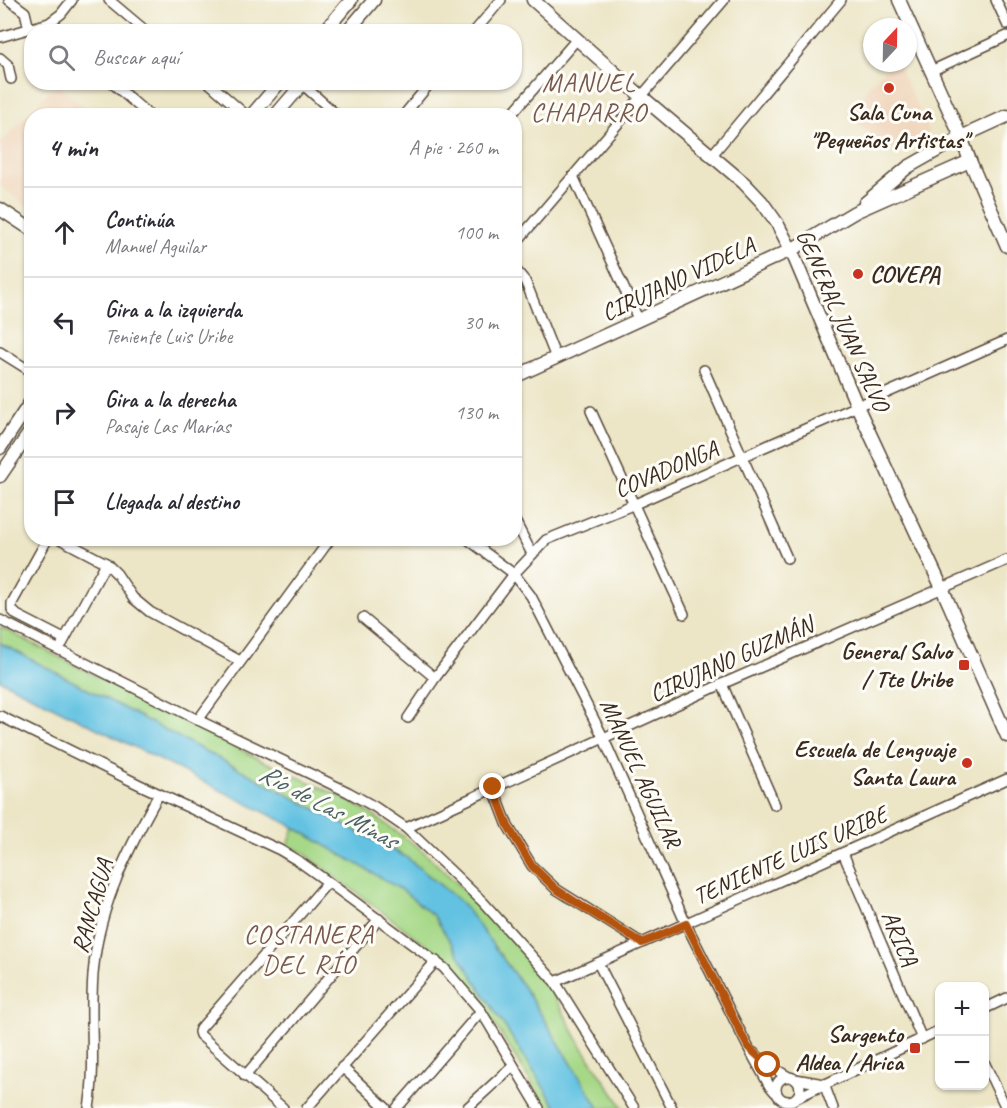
<!DOCTYPE html>
<html lang="es">
<meta charset="utf-8">
<style>
body{margin:0;font-family:Caveat,sans-serif;background:#f7f7f7;color:#2b2b33}
.controls{position:absolute;right:18px;bottom:18px;display:grid;overflow:hidden;border-radius:12px;box-shadow:0 2px 4px #0004}
.controls button{width:54px;height:54px;display:grid;place-items:center;padding:0;border:0;border-bottom:2px solid #e1e1e2;background:#fff;color:#2b2b33;font:30px sans-serif}
.compass{position:absolute;left:863px;top:18px;width:54px;height:54px;border-radius:50%;background:#fff;box-shadow:0 2px 4px #0004;rotate:22deg}
.stop{position:absolute;width:18px;height:18px;margin:-14px;border:4px solid #b45309;border-radius:50%;background:#fff}
.stop.end{background:#b45309;border-color:#fff;box-shadow:0 2px 6px #0008}
.list{margin:0;padding:0;list-style:none}
h2{display:flex;justify-content:space-between;align-items:center;height:78px;margin:0;padding:0 24px;font-size:26px}
h2 small{font-size:20px;font-weight:400;color:#7c7c81}
.list li{display:grid;grid-template-columns:39px 1fr auto;gap:18px;align-items:center;box-sizing:border-box;height:90px;padding:0 24px;border-top:2px solid #e1e1e2}
.list b{display:block;font-size:22px;white-space:nowrap}
.list p{margin:0;font-size:20px;white-space:nowrap;color:#7c7c81}
.list em{font-size:20px;font-style:normal;color:#7c7c81}
.icon{flex:none;width:33px;height:33px;fill:none;stroke:currentColor;stroke-width:2;stroke-linecap:round;stroke-linejoin:round}
.map{position:relative;flex:none;width:1007px;height:1108px;overflow:hidden}
.search{position:absolute;background:#fff;box-shadow:0 2px 4px #0004;left:24px;top:24px;width:498px;height:66px;display:flex;align-items:center;gap:15px;box-sizing:border-box;padding:0 21px;border-radius:24px;color:#7c7c81;font-size:22px}
.panel{position:absolute;background:#fff;box-shadow:0 2px 4px #0004;left:24px;top:108px;width:498px;height:438px;border-radius:24px}
.map>svg:first-child{display:block}
.built{fill:#f0d6bc}
.green{fill:#a6d887;stroke:#708152;stroke-width:1.5}
.water{fill:#64c2e2;stroke:#507680;stroke-width:1.5}
.lines{fill:none;stroke-linecap:round;stroke-linejoin:round}
.street-casing{stroke:#564637;stroke-width:12}
.secondary-casing{stroke:#564637;stroke-width:15}
.street{stroke:#fff;stroke-width:9}
.secondary{stroke:#fff;stroke-width:12}
.route{stroke:#b45309;stroke-width:8}
.poi-dot{fill:#c8321e;stroke:#fdfcf7;stroke-width:2}
.labels{text-anchor:middle;dominant-baseline:central;stroke-width:6;stroke-linejoin:round;paint-order:stroke}
.poi-label{font-size:24px;font-weight:bold;fill:#3b2a1e;stroke:#fdfcf7;text-anchor:end}
.street-label{font-size:24px;fill:#3b2a1e;stroke:#fdfcf7}
.neighbourhood-label{font-size:26px;letter-spacing:1.5px;fill:#79594e;stroke:#fdfcf7}
.water-label{font-size:26px;font-style:italic;fill:#495f63;stroke:#fdfcf7}
</style>
<div class="map">
<svg width="1007" height="1108" viewBox="0 0 1007 1108">
<rect width="100%" height="100%" fill="#fdfcf7"/>
<filter id="ink" filterUnits="userSpaceOnUse"><feTurbulence type="fractalNoise" baseFrequency=".0167" numOctaves="2"/><feDisplacementMap in="SourceGraphic" scale="12" xChannelSelector="R" yChannelSelector="G"/><feConvolveMatrix kernelMatrix="1 2 1 2 8 2 1 2 1" color-interpolation-filters="sRGB"/></filter>
<filter id="wash" filterUnits="userSpaceOnUse"><feTurbulence type="fractalNoise" baseFrequency=".008" numOctaves="4" result="noise"/><feDisplacementMap in="SourceGraphic" scale="24" xChannelSelector="R" yChannelSelector="G"/><feGaussianBlur stdDeviation="1.35" result="paint"/><feColorMatrix in="noise" values="0 0 0 0 0 0 0 0 0 0 0 0 0 0 0 0 0 1.4 0 .05"/><feComposite in="paint" operator="in"/></filter>
<g filter="url(#wash)">
<rect width="100%" height="100%" fill="#ece5c6"/>
<!-- built -->
<g class="built">
<path d="M890 63H897L929 132 890 153 847 112Z"/>
<path d="M57 84 93 115 32 116 31 209 0 186V144Z"/>
</g>
<!-- green -->
<g class="green">
<path d="M0 627 263 761 346 799 368 812 418 847 463 889 501 926 527 956 546 980 579 1042 623 1108H599L525 989 463 904 406 857 0 643Z"/>
<path d="M294 827 402 890 434 916 557 1108H547L480 1000 450 966 429 947 329 872 304 853 288 846Z"/>
</g>
<!-- water -->
<path class="water" d="M0 643 406 857 463 904 525 989 599 1108H557L434 916 402 890 294 827 0 680Z"/>
</g>
<g filter="url(#ink)">
<g class="lines">
<!-- street casing -->
<g class="street-casing">
<g id="street">
<path d="M9 0 25 12 29 29"/>
<path d="M109 0 147 32"/>
<path d="M996 0 1007 24"/>
<path d="M474 32 501 0"/>
<path d="M0 37 49 23 61 14 72 0"/>
<path d="M0 58 8 65 11 79"/>
<path d="M931 71 1007 36"/>
<path d="M111 82 150 116"/>
<path d="M208 82 247 116"/>
<path d="M302 84 338 116"/>
<path d="M403 116 431 82"/>
<path d="M510 116 577 39"/>
<path d="M712 155 841 0"/>
<path d="M573 176 639 321"/>
<path d="M514 245 724 0"/>
<path d="M514 268 525 281 529 290 556 358"/>
<path d="M0 352 32 372"/>
<path d="M704 370 787 558"/>
<path d="M591 411 684 614"/>
<path d="M514 519 532 554"/>
<path d="M48 538 12 603V610L17 615 64 639"/>
<path d="M58 538 106 563 117 574 133 598 150 612 240 661"/>
<path d="M466 538 514 574 531 596 603 737 686 924 748 1047 769 1085 775 1092"/>
<path d="M363 618 435 678"/>
<path d="M0 620 198 720 348 792 375 807 406 828 483 902 555 982 634 1108"/>
<path d="M62 644 106 563"/>
<path d="M722 684 775 805"/>
<path d="M0 716 138 784 280 850 300 862 328 882 444 968 481 1011 539 1108"/>
<path d="M408 718 435 678 514 574 546 540 635 504 1007 340"/>
<path d="M198 720 331 538"/>
<path d="M493 787 508 826 532 866 556 889 642 943"/>
<path d="M406 828 722 684 1007 560"/>
<path d="M843 853 922 1039"/>
<path d="M598 963 672 1108"/>
<path d="M555 982 1007 779"/>
<path d="M984 1009 1007 998"/>
<path d="M754 1053 768 1065 787 1076"/>
<path d="M984 1062 1006 1108"/>
<path d="M342 1067 386 1108"/>
<path d="M245 1076 379 919"/>
<circle cx="788" cy="1089" r="12"/>
<path d="M795 1079 824 1084"/>
<path d="M824 1084 833 1108"/>
<path d="M796 1098 940 1030"/>
<path d="M89 1108C97 1061 88 1012 94 965 100 904 129 847 159 794"/>
<path d="M283 1108 200 1035 199 1032 200 1029 328 882"/>
<path d="M307 1108 436 961"/>
<path d="M397 1108 481 1011"/>
<path d="M467 1108 513 1066"/>
</g>
</g>
<!-- secondary casing -->
<g class="secondary-casing">
<g id="secondary">
<path d="M533 0 641 96 744 183 762 202 777 223 791 250 857 406 942 588 1007 736"/>
<path d="M899 0 961 137 970 161 1007 246"/>
<path d="M324 32 351 0"/>
<path d="M347 32 374 0"/>
<path d="M251 116 280 82"/>
<path d="M275 116 304 82"/>
<path d="M865 203 908 167 961 137 1007 116"/>
<path d="M0 209 32 230"/>
<path d="M514 377 791 250 855 212 970 161"/>
<path d="M0 448 32 400"/>
<path d="M0 476 32 429"/>
</g>
</g>
<!-- street -->
<use href="#street" class="street"/>
<!-- secondary -->
<use href="#secondary" class="secondary"/>
</g>
</g>
<g class="lines" filter="url(#ink)">
<!-- route -->
<path class="route" d="M493 787 508 826 532 866 556 889 585 908 642 943 686 924 748 1047 768 1065"/>
</g>
<!-- markers -->
<g class="poi-dot">
<circle cx="889" cy="88" r="6"/>
<circle cx="858" cy="274" r="6"/>
<rect x="958" y="659" width="12" height="12" rx="3"/>
<circle cx="967" cy="763" r="6"/>
<rect x="909" y="1042" width="12" height="12" rx="3"/>
</g>
<g class="labels">
<!-- poi labels -->
<g class="poi-label">
<text x="889" y="112" text-anchor="middle">Sala Cuna<tspan x="889" dy="28">"Pequeños Artistas"</tspan></text>
<text x="870" y="274" text-anchor="start">COVEPA</text>
<text x="952" y="651">General Salvo<tspan x="952" dy="28">/ Tte Uribe</tspan></text>
<text x="955" y="749">Escuela de Lenguaje<tspan x="955" dy="28">Santa Laura</tspan></text>
<text x="903" y="1034">Sargento<tspan x="903" dy="28">Aldea / Arica</tspan></text>
</g>
<!-- street labels -->
<g class="street-label">
<text transform="translate(678 279) rotate(-25)">CIRUJANO VIDELA</text>
<text transform="translate(843 320) rotate(66)">GENERAL JUAN SALVO</text>
<text transform="translate(666 469) rotate(-23)">COVADONGA</text>
<text transform="translate(731 659) rotate(-24)">CIRUJANO GUZMÁN</text>
<text transform="translate(641 773) rotate(65)">MANUEL AGUILAR</text>
<text transform="translate(790 855) rotate(-24)">TENIENTE LUIS URIBE</text>
<text transform="translate(92 906) rotate(-74)">RANCAGUA</text>
<text transform="translate(900 938) rotate(67)">ARICA</text>
</g>
<!-- neighbourhood labels -->
<g class="neighbourhood-label">
<text x="589" y="82">MANUEL<tspan x="589" dy="30">CHAPARRO</tspan></text>
<text x="309" y="934">COSTANERA<tspan x="309" dy="30">DEL RÍO</tspan></text>
</g>
<!-- water labels -->
<g class="water-label">
<text transform="translate(328 806) rotate(28)">Río de Las Minas</text>
</g>
</g>
</svg>
<div class="controls">
<button>+</button>
<button>−</button>
</div>
<svg class="compass" viewBox="-18 -18 36 36"><path d="M0-13l5 13h-10z" fill="#e53935"/><path d="M0 13l5-13h-10z" fill="#7c7c81"/></svg>
<div class="stop" style="left:768px;top:1065px"></div>
<div class="stop end" style="left:493px;top:787px"></div>
<div class="search"><svg class="icon" aria-label="search" viewBox="0 0 24 24"><circle cx="10" cy="10" r="6"/><path d="M15 15l6 6"/></svg>Buscar aquí</div>
<section class="panel">
<h2>4 min<small>A pie · 260 m</small></h2>
<ul class="list">
<li><svg class="icon" aria-label="ahead" viewBox="0 0 24 24"><path d="M12 20V5M6 11l6-6 6 6"/></svg><div><b>Continúa</b><p>Manuel Aguilar</p></div><em>100 m</em></li>
<li><svg class="icon" aria-label="left" viewBox="0 0 24 24"><path d="M17 20v-9H6M10 6l-5 5 5 5"/></svg><div><b>Gira a la izquierda</b><p>Teniente Luis Uribe</p></div><em>30 m</em></li>
<li><svg class="icon" aria-label="right" viewBox="0 0 24 24"><path d="M7 20v-9h11M14 6l5 5-5 5"/></svg><div><b>Gira a la derecha</b><p>Pasaje Las Marías</p></div><em>130 m</em></li>
<li><svg class="icon" aria-label="arrive" viewBox="0 0 24 24"><path d="M6 21V4h12l-3 4 3 4H6"/></svg><div><b>Llegada al destino</b></div></li>
</ul>
</section>
</div>
